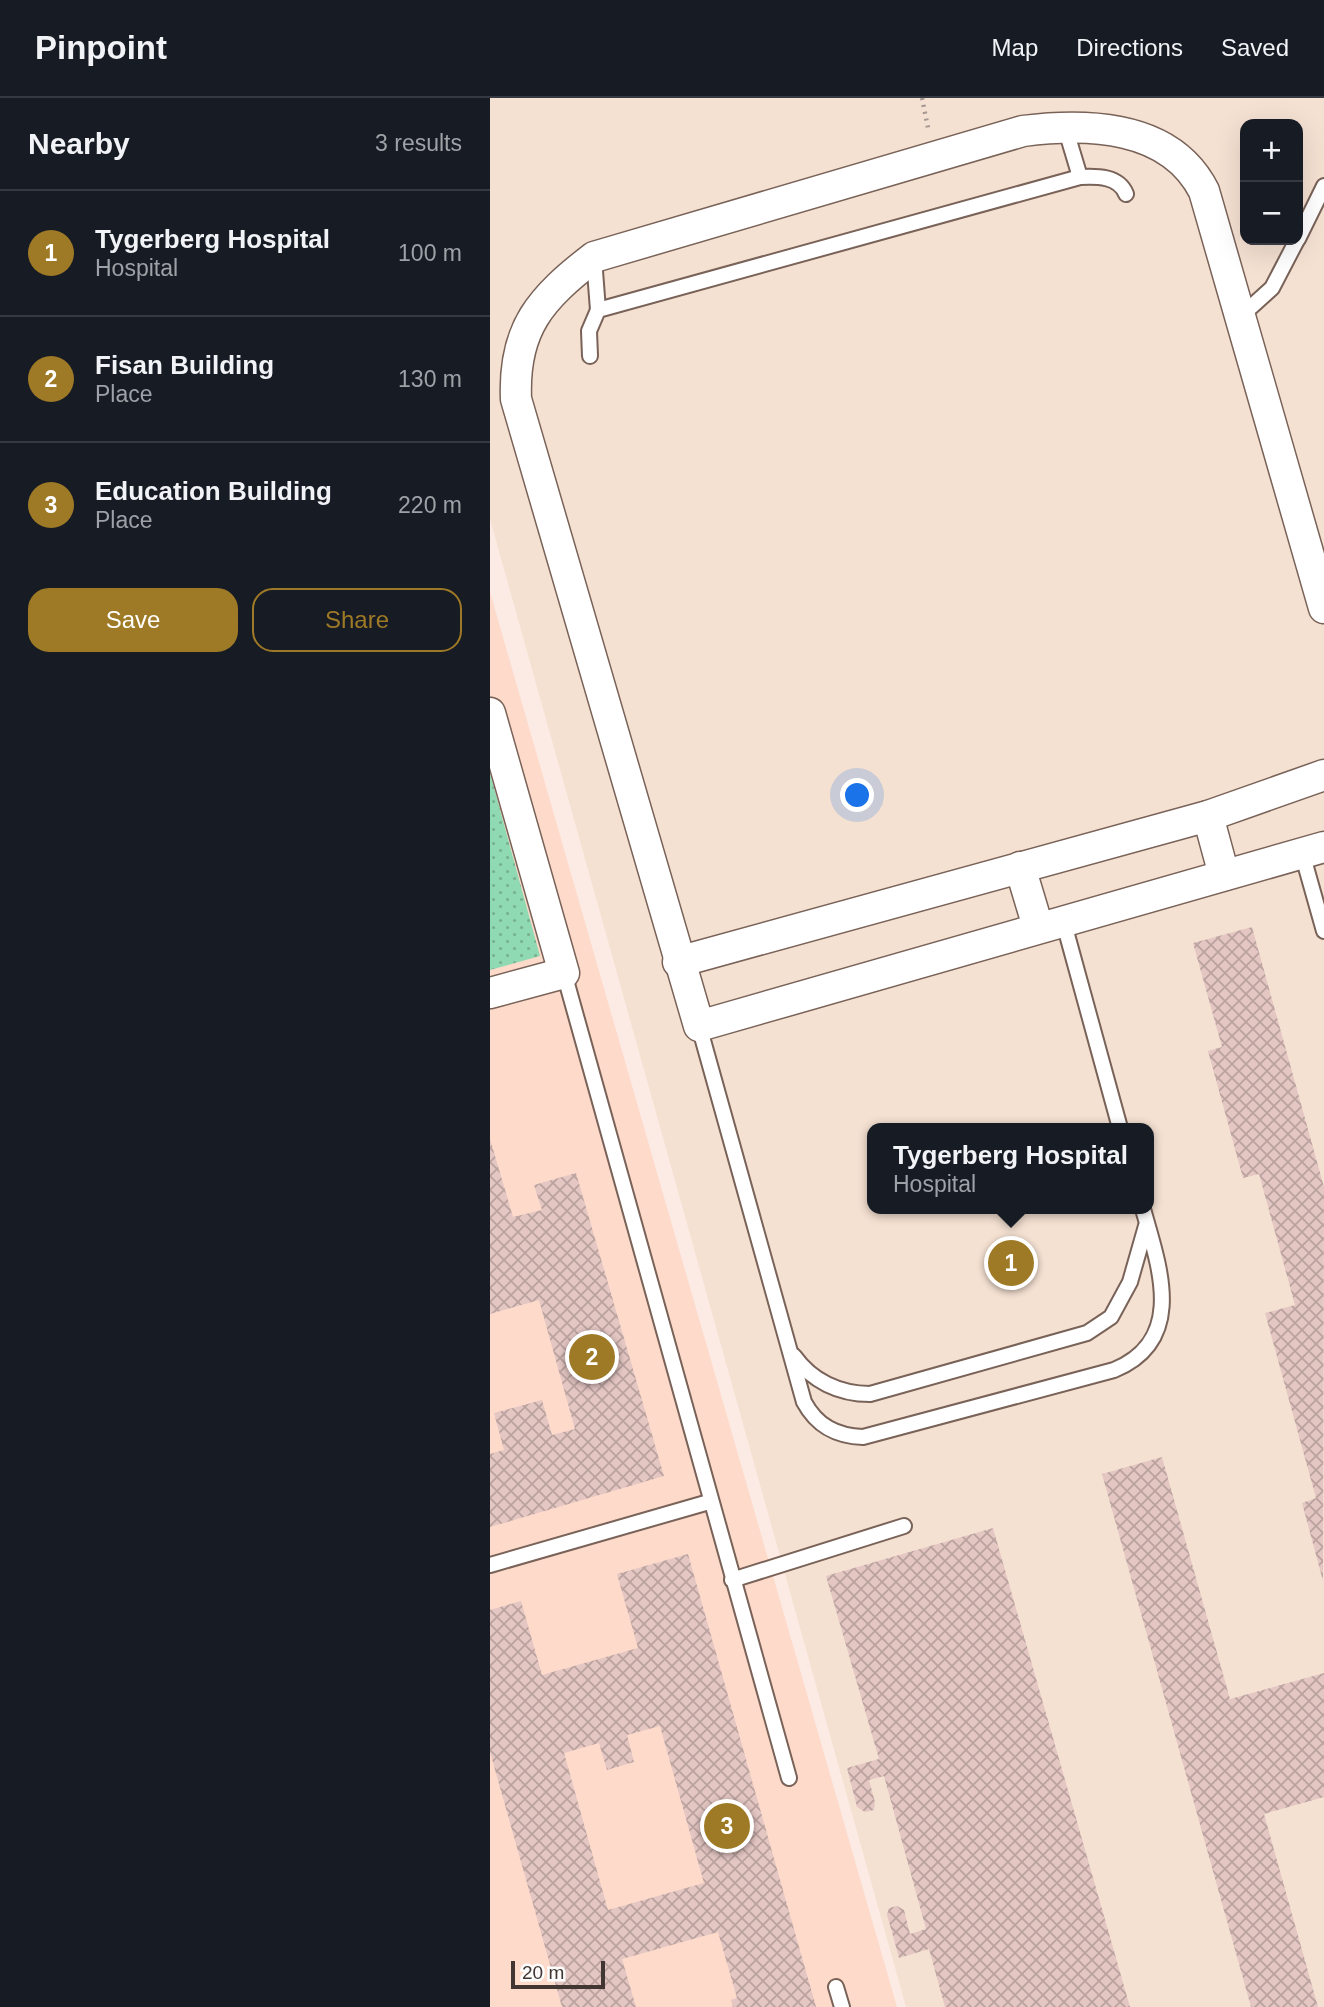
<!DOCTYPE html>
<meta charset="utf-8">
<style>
body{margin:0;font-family:Helvetica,sans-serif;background:#242831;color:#f1f3f6}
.controls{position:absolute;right:21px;top:21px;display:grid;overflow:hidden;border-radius:14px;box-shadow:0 7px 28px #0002}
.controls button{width:63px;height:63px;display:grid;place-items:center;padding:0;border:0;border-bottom:2px solid #363941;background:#171b24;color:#f1f3f6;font:35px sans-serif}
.scale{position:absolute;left:21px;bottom:18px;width:94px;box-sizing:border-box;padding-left:7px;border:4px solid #413631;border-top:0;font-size:19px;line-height:24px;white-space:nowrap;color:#413631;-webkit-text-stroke:5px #fcfcfc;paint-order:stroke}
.you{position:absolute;left:368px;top:698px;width:24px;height:24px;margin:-18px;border:5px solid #fff;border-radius:50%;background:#1a73e8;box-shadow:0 0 0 10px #1a73e833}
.badge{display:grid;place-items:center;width:46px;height:46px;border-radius:50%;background:#9e7a26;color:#fff;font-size:23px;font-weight:700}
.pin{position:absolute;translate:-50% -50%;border:4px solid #fff;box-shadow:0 2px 7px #0006}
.popup{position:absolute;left:377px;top:1025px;width:287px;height:91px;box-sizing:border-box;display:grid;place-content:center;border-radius:14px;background:#171b24;filter:drop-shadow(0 2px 5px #0005);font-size:23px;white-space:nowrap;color:#9ea1a6}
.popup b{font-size:26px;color:#f1f3f6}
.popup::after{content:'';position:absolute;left:50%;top:100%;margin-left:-14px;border:14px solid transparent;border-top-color:#171b24}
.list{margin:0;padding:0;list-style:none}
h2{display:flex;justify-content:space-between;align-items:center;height:91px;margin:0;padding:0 28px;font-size:30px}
h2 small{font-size:23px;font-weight:400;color:#9ea1a6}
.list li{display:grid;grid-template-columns:46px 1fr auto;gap:21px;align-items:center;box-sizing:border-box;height:126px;padding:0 28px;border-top:2px solid #363941}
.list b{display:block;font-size:26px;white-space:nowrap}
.list p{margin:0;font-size:23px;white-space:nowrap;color:#9ea1a6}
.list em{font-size:23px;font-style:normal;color:#9ea1a6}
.actions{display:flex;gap:14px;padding:21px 28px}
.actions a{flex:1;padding:16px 0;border:2px solid #9e7a26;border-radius:21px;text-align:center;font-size:24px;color:#9e7a26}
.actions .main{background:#9e7a26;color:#fff}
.map{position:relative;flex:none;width:834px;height:1909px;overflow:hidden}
header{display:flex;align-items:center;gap:42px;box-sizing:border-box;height:98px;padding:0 35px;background:#171b24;border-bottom:2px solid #363941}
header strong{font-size:33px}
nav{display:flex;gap:38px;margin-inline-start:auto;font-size:24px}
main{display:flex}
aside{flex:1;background:#171b24}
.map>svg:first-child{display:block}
.built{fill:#fddaca}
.medical{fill:#f5e1d2;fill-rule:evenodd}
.park{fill:url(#park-dots)}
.building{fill:url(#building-cross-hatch);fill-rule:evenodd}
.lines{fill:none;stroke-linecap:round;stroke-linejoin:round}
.lane-casing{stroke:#796258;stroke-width:18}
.street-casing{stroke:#796258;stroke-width:33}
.path{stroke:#a69892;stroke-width:4.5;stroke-dasharray:2 5;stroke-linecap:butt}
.lane{stroke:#fff;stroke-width:14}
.street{stroke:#fff;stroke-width:30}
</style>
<header>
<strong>Pinpoint</strong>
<nav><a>Map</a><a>Directions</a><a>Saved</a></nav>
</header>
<main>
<aside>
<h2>Nearby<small>3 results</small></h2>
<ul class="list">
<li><span class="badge">1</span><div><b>Tygerberg Hospital</b><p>Hospital</p></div><em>100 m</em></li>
<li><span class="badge">2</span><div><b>Fisan Building</b><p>Place</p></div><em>130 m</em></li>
<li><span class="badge">3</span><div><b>Education Building</b><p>Place</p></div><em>220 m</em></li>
</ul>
<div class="actions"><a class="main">Save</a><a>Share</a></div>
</aside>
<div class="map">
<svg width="834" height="1909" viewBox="0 0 834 1909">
<defs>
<pattern id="park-dots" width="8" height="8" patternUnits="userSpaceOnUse" patternTransform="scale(1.75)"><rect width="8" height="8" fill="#90dab3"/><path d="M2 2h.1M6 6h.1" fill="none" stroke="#77b292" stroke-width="1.8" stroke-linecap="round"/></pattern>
<pattern id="building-cross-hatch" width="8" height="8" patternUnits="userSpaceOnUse" patternTransform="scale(1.75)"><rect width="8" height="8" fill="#e4c6c3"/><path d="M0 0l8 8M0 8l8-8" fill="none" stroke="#baa29f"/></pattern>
</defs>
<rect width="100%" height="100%" fill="#fcebe4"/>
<!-- built -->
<path class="built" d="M0 494 407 1909H0Z"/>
<!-- medical -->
<path class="medical" d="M0 0H834V1909H416L0 421ZM755 26H808V142H755ZM383 1030H659V1111H383Z"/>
<!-- park -->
<path class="park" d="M0 675 50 858 0 872Z"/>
<!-- building -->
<g class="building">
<path d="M762 829 834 1089 833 1483 812 1405 826 1400 775 1215 805 1207 769 1076 753 1080 718 953 732 949 703 845Z"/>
<path d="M0 1041 23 1119 52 1112 44 1087 86 1075 174 1378 0 1429V1356L14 1352 4 1315 52 1302 62 1337 85 1331 49 1202 0 1216Z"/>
<path d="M672 1359 740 1601 834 1575V1699L774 1716 828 1909H761L612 1376Z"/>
<path d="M503 1430 640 1909H455L439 1851 409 1860 403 1838 397 1817 399 1810 407 1808 414 1812 420 1836 436 1831 394 1678 379 1682 385 1704 384 1712 375 1714 367 1709 357 1670 389 1661 336 1478Z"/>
<path d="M198 1456 326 1909H243L241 1902 247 1900 228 1834 132 1861 146 1909H72L0 1654V1512L31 1503 52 1577 148 1550 127 1476ZM170 1628 214 1785 118 1812 74 1655 109 1645 117 1672 144 1664 137 1637Z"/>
</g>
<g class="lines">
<!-- lane casing -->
<g class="lane-casing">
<g id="lane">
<path d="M575 29 590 79"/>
<path d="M808 141 834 88"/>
<path d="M104 160 108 212"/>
<path d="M751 218 782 190 807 142"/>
<path d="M100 258 99 233 108 212 590 79C607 78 629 78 636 96"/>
<path d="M812 755 834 833"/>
<path d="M573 822 630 1030"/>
<path d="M74 875 299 1680"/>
<path d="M209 928 314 1304C327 1328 346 1338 373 1339L624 1272C697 1242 669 1168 653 1111"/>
<path d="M304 1258C322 1283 349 1296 380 1296L597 1235 621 1219 640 1184 656 1128"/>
<path d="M0 1467 219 1404"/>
<path d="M242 1482 414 1428"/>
<path d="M346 1889 352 1909"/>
</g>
</g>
<!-- street casing -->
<g class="street-casing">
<g id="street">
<path d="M834 510 714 93C680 26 597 25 533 33L104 159C51 200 23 230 26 301L209 928 834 749"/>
<path d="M0 615 74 875 0 895"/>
<path d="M718 718 734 777"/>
<path d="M530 769 548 829"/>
<path d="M188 864 718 718 834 677"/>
</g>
</g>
<!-- path -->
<path class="path" d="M432 0 438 30"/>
<!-- lane -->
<use href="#lane" class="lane"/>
<!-- street -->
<use href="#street" class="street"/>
</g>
</svg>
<div class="controls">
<button>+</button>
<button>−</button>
</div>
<div class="scale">20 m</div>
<div class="you"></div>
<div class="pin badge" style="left:521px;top:1165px">1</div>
<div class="popup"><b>Tygerberg Hospital</b>Hospital</div>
<div class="pin badge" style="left:102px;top:1259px">2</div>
<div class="pin badge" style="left:237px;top:1728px">3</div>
</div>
</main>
